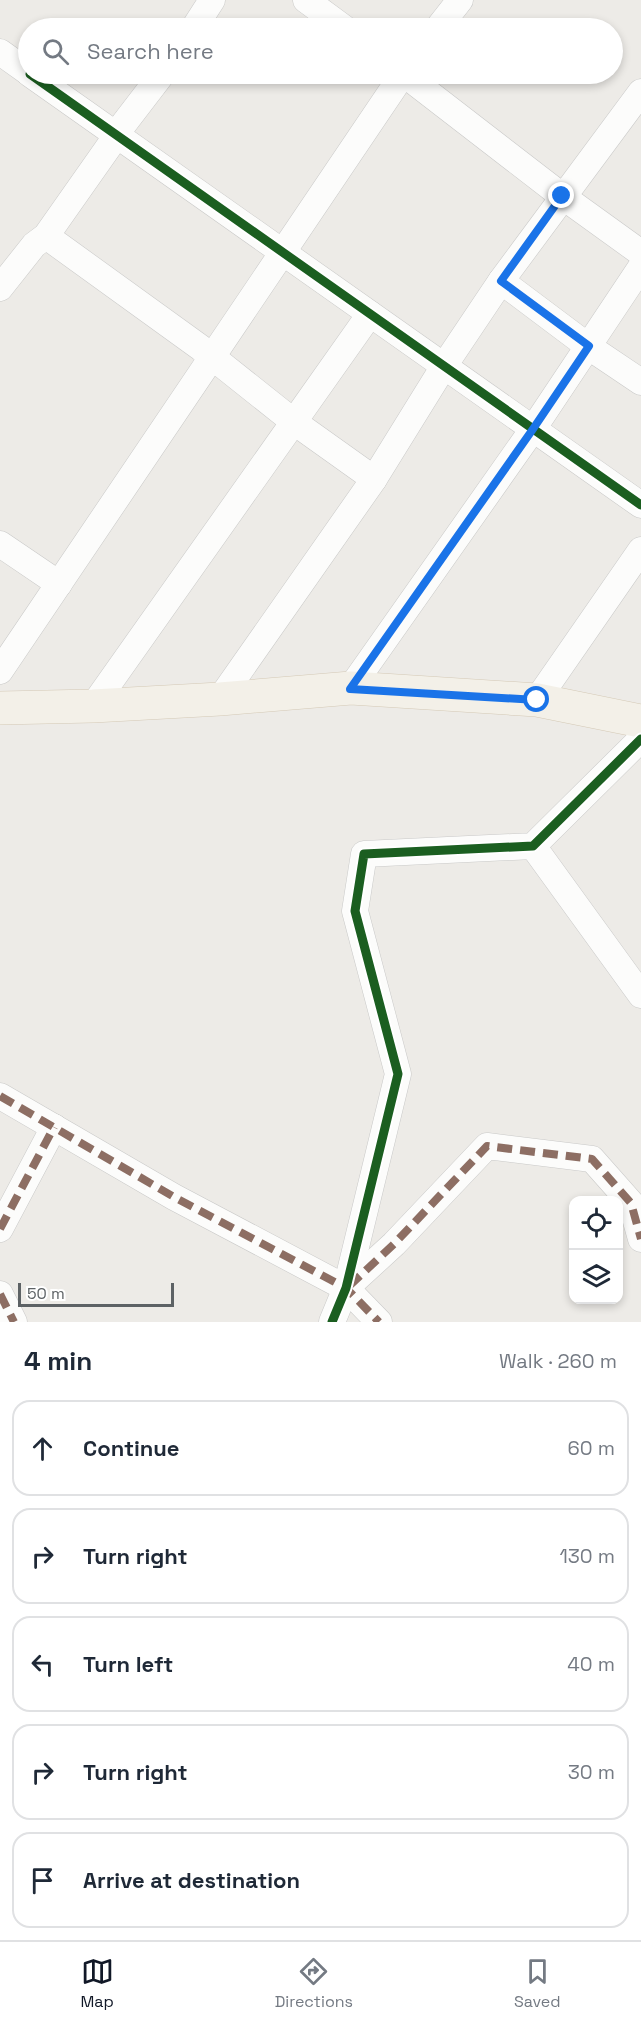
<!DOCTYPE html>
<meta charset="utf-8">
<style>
body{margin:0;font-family:"Space Grotesk",sans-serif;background:#f6f6f7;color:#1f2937}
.controls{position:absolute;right:18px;bottom:18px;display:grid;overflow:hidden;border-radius:12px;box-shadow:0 3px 9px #0003}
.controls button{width:54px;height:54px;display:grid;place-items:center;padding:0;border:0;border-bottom:2px solid #e0e1e3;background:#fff;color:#1f2937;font:30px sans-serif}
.scale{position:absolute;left:18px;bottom:15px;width:156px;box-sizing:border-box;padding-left:6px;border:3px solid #5d6265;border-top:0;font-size:16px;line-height:21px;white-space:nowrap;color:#5d6265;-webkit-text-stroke:4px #fff;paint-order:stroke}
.stop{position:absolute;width:18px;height:18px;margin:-14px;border:4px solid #1a73e8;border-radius:50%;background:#fff}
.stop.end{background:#1a73e8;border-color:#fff;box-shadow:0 2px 6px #0008}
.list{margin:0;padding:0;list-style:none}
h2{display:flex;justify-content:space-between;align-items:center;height:78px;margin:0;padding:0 24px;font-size:26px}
h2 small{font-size:20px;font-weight:400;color:#747a83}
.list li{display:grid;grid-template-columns:39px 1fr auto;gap:18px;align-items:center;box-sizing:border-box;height:96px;margin:0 12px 12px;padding:0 12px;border:2px solid #e0e1e3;border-radius:18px}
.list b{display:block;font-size:22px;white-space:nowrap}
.list em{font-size:20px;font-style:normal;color:#747a83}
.icon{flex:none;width:33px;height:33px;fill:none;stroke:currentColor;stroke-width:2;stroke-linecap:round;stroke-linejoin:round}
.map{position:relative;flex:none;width:641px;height:1322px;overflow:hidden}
.search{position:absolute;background:#fff;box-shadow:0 3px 9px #0003;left:18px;right:18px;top:18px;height:66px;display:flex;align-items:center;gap:15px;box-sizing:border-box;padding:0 21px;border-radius:33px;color:#747a83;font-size:22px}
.sheet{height:618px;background:#fff}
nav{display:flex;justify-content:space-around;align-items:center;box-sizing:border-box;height:84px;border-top:2px solid #e0e1e3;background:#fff;font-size:16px;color:#747a83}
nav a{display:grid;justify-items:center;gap:3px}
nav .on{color:#111827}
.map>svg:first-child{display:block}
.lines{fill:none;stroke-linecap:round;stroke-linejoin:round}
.street-casing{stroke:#c9c9c8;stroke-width:27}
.primary-casing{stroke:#d4c9b6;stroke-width:34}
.street{stroke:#fcfcfb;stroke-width:26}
.primary{stroke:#f3f0e8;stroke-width:33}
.quiet{stroke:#8d6e63;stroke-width:8;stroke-dasharray:15 8;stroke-linecap:butt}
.cycleway-casing{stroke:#fff;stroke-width:13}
.cycleway{stroke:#1b5e20;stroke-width:9}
.route{stroke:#1a73e8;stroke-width:8}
</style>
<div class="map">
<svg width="641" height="1322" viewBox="0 0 641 1322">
<rect width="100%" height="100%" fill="#edebe7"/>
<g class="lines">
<!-- street casing -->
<g class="street-casing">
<g id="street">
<path d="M306 0 344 28"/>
<path d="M194 28 212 0"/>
<path d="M438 28 460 0"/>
<path d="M0 52 28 72"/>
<path d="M30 74 641 505"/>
<path d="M404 74 562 196 641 253"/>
<path d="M46 236 201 348 294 422 374 479"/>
<path d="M501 281 589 347 641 382"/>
<path d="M0 288 34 245 46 236 117 135 116 134 162 74"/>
<path d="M0 544 59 584"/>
<path d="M0 671 403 74"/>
<path d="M350 689 533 429 641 267"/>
<path d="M220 699 374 479 444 366 501 281 641 92"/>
<path d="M537 700 641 550"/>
<path d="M93 706 370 314"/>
<path d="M533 846 641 995"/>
<path d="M0 1096 174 1197 346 1288 379 1322"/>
<path d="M0 1229 54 1127"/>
<path d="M346 1288 394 1244 487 1146 592 1159 631 1203 641 1239"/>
<path d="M0 1294 14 1322"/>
<path d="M332 1322 346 1288 398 1074 355 911 364 854 533 846 641 739"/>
</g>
</g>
<!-- primary casing -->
<g class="primary-casing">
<path id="primary" d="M0 708 93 706 220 699 351 688 537 700 641 721"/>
</g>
<!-- street -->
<use href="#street" class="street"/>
<!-- primary -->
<use href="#primary" class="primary"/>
<!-- quiet -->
<g class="quiet">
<path d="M0 1096 174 1197 346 1288 379 1322"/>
<path d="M0 1229 54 1127"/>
<path d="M349 1286 394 1244 487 1146 592 1159 631 1203 641 1239"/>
<path d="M0 1294 14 1322"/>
</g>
<!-- cycleway casing -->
<g class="cycleway-casing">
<g id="cycleway">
<path d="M30 74 641 505"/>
<path d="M332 1322 346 1288 398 1074 355 911 364 854 533 846 641 739"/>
</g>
</g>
<!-- cycleway -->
<use href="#cycleway" class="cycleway"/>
</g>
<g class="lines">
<!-- route -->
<path class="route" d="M537 700 350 689 533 429 589 346 501 281 562 196"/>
</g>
</svg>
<div class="controls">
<button><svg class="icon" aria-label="locate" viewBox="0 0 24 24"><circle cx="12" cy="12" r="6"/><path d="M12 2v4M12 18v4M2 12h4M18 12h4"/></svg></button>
<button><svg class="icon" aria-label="layers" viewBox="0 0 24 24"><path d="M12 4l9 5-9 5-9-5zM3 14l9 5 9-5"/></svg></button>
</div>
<div class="scale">50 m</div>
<div class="stop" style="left:537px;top:700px"></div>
<div class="stop end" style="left:562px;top:196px"></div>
<div class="search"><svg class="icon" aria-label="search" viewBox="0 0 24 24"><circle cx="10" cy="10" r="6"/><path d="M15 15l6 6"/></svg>Search here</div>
</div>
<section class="sheet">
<h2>4 min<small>Walk · 260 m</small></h2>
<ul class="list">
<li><svg class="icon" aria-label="ahead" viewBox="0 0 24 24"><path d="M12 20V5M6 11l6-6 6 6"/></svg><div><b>Continue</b></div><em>60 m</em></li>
<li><svg class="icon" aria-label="right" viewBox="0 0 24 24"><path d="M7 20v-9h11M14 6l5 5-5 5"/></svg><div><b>Turn right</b></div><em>130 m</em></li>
<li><svg class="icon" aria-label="left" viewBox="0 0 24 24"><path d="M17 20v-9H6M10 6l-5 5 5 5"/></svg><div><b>Turn left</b></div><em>40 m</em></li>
<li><svg class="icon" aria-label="right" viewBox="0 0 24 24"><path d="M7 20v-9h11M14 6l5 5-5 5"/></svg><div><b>Turn right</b></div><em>30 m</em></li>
<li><svg class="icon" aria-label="arrive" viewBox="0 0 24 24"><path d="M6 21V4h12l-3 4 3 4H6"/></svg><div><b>Arrive at destination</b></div></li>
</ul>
</section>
<nav>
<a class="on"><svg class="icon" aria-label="map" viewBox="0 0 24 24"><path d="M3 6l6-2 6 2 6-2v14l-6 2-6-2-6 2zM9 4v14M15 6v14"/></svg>Map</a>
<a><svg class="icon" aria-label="directions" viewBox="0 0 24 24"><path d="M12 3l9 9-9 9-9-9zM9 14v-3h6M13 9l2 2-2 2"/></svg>Directions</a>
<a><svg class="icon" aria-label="saved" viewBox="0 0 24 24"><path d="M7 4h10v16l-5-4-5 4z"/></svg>Saved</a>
</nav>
